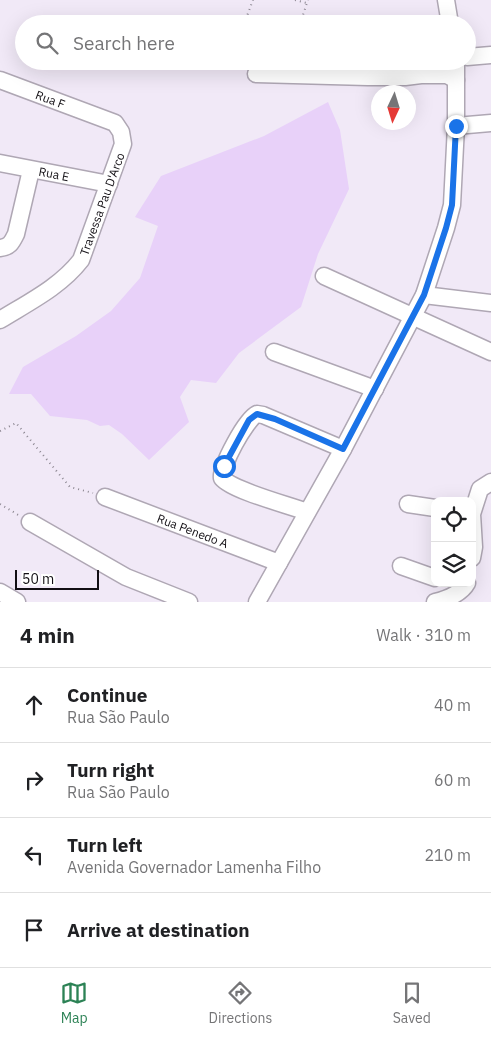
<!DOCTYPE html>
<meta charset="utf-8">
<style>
body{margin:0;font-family:"IBM Plex Sans",sans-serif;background:#f6f6f6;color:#202124}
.controls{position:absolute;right:15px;bottom:15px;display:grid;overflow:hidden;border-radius:10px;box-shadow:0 5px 20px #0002}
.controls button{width:45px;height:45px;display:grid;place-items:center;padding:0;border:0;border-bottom:1px solid #e0e0e0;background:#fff;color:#202124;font:25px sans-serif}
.compass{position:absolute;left:371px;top:85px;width:45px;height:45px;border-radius:50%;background:#fff;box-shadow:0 5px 20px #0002;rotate:184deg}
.scale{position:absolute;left:15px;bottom:12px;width:84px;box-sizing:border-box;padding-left:5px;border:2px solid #120f14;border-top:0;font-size:14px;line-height:18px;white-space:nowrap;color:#120f14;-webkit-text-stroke:4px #fff;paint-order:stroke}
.stop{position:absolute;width:15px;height:15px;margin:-11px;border:4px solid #1a73e8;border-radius:50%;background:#fff}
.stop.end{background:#1a73e8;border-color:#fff;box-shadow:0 1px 5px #0008}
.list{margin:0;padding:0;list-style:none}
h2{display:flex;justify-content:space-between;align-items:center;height:65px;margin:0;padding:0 20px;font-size:21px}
h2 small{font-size:16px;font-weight:400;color:#757577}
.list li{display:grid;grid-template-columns:32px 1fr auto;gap:15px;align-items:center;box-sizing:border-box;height:75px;padding:0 20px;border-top:1px solid #e0e0e0}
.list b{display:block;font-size:19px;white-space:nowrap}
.list p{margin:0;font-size:16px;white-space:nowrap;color:#757577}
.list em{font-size:16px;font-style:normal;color:#757577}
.icon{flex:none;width:28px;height:28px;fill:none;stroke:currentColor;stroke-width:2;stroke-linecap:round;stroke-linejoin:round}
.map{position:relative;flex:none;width:491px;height:602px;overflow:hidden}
.search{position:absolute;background:#fff;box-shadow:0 5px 20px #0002;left:15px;right:15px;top:15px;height:55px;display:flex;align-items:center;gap:12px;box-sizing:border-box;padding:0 18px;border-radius:28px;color:#757577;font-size:19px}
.sheet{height:365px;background:#fff}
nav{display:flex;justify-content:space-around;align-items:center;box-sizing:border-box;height:70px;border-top:1px solid #e0e0e0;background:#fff;font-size:14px;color:#757577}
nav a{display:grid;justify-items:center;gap:2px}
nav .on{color:#2c8255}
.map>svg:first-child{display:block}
.green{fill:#e8d1f9}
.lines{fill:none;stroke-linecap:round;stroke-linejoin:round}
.minor-casing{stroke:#afa7b4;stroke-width:19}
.path{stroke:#8c8791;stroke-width:2;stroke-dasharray:1 4;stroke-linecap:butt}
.minor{stroke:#fff;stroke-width:16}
.route{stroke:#1a73e8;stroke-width:6}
.labels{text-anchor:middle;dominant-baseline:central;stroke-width:5;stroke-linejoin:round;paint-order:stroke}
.street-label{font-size:12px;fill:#120f14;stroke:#fff}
</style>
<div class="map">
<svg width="491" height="602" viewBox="0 0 491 602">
<rect width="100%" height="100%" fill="#f1e9f7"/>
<!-- green -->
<path class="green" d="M328 102 340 130 349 189 318 254 301 307 239 353 216 383 191 380 180 397 189 422 149 460 122 434 109 425 100 426 87 420 50 416 31 394H9L23 367 76 336 111 311 140 278 158 226 135 217 161 176 264 136Z"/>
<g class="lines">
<!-- minor casing -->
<g class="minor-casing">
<g id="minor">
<path d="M446 0 450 24"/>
<path d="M467 57 491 55"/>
<path d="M296 61 409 67"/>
<path d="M256 74 368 77H405L421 75H447L456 80"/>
<path id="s1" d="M0 80 115 123 121 132 123 144 81 260C60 287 29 302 0 320"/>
<path d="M456 126 491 123"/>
<path id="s2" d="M0 163 109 184"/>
<path d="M0 248C10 247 12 242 16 234L31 170"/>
<path d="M324 276 491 352"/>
<path d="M424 295 491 303"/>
<path d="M274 352 375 389"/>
<path id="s3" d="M105 497 279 563"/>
<path d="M408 504 435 508"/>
<path d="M307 512C289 505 233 491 222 478 220 467 246 419 257 414L263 415 343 449"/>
<path d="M30 522 126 577 189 602"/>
<path d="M472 558 474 547 472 514 480 489 491 482"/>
<path d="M401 566 435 578"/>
<path d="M0 592 17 602"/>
<path d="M257 602 343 449 424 295 446 228 452 205 456 126V61"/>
<path d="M435 602C447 599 461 594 467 583"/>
</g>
</g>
<!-- path -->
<g class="path">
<path d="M295 0 307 3"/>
<path d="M244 24 253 0"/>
<path d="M300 24 308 0"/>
<path d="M0 431 16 423 70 487 93 493"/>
<path d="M0 504 20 516"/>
</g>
<!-- minor -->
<use href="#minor" class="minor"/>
</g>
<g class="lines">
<!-- route -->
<path class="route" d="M224 466 249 420 257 414 275 419 343 449 424 295 446 228 452 205 456 126"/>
</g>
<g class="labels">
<!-- street labels -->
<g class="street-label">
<text stroke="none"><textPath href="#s1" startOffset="54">Rua F</textPath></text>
<text stroke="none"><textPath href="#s2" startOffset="55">Rua E</textPath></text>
<text transform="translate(102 204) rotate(-70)">Travessa Pau D'Arco</text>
<text stroke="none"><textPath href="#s3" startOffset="94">Rua Penedo A</textPath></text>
</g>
</g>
</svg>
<div class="controls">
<button><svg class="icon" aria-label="locate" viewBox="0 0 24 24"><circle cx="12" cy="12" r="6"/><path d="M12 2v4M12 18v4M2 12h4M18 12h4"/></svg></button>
<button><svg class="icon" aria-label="layers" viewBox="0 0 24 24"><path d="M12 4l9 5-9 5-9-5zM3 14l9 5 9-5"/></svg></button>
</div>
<svg class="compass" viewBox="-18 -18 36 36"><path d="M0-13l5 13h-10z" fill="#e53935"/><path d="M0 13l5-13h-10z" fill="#757577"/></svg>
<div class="scale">50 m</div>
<div class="stop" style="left:224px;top:466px"></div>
<div class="stop end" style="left:456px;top:126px"></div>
<div class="search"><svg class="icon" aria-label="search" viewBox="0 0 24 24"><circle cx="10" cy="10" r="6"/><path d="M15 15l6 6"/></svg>Search here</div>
</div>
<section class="sheet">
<h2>4 min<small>Walk · 310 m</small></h2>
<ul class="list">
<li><svg class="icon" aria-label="ahead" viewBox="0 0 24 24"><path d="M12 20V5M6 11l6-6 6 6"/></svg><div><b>Continue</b><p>Rua São Paulo</p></div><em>40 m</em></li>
<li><svg class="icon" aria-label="right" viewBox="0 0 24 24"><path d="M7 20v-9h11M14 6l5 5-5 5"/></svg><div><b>Turn right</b><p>Rua São Paulo</p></div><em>60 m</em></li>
<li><svg class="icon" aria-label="left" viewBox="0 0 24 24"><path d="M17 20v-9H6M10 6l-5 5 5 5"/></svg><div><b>Turn left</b><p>Avenida Governador Lamenha Filho</p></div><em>210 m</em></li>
<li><svg class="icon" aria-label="arrive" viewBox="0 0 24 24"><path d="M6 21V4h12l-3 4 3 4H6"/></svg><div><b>Arrive at destination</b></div></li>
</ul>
</section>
<nav>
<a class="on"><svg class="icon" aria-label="map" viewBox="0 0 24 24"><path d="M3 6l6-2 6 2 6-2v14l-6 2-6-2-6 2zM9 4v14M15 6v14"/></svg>Map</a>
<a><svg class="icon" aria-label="directions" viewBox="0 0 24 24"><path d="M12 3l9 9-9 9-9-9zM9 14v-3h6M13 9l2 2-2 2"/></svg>Directions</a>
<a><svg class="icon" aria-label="saved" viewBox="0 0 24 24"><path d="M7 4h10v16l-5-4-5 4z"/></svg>Saved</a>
</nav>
